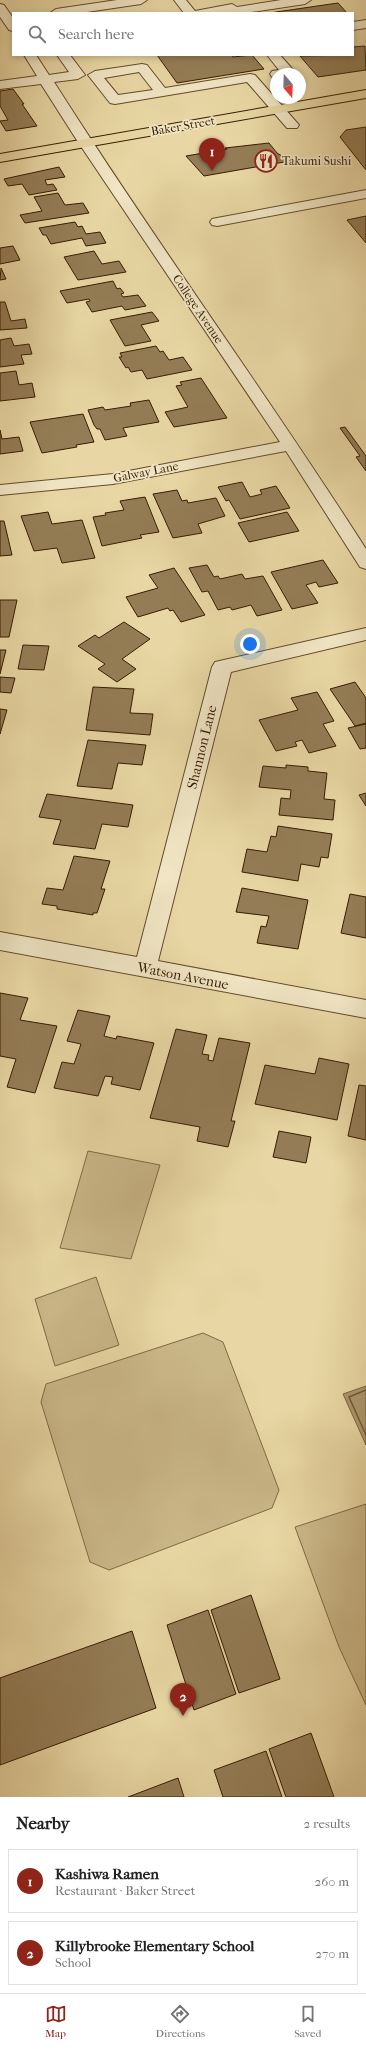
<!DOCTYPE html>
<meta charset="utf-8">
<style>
body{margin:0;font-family:"IM FELL French Canon",serif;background:#f6f6f6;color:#202124}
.compass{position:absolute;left:270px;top:68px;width:36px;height:36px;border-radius:50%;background:#fff;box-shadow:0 2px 6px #0003;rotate:161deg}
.you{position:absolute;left:250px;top:644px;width:14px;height:14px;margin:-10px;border:3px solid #fff;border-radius:50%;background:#1a73e8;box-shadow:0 0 0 6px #1a73e833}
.badge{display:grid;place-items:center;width:26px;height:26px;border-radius:50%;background:#8f2418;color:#fff;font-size:13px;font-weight:700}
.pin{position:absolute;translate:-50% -33px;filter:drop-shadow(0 1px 2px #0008)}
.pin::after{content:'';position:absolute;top:21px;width:14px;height:12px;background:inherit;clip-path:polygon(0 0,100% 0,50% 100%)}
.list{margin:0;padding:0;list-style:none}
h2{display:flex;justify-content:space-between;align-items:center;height:52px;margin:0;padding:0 16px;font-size:17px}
h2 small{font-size:13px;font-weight:400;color:#757577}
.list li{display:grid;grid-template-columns:26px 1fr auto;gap:12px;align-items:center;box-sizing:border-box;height:64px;margin:0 8px 8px;padding:0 8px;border:1px solid #e0e0e0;border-radius:0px}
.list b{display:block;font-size:15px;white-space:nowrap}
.list p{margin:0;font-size:13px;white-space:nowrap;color:#757577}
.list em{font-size:13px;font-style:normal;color:#757577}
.icon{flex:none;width:22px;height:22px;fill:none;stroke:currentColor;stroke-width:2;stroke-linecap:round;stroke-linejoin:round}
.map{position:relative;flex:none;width:366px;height:1797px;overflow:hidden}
.search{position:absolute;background:#fff;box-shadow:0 2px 6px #0003;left:12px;right:12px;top:12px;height:44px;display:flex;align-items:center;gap:10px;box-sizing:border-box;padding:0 14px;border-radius:0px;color:#757577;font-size:15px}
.sheet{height:196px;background:#fff}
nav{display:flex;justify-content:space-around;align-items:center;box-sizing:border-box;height:56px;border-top:1px solid #e0e0e0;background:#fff;font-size:11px;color:#757577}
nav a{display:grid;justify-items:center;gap:2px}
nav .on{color:#8f2418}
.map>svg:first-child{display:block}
.green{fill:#cab788;stroke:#816a44}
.water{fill:#ac976d;stroke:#7e6642}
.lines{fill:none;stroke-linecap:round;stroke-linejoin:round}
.shore{stroke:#725a37;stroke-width:1.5}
.building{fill:#947d56;stroke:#381c01}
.minor-casing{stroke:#644b2a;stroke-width:2}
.major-casing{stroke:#381c01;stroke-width:2}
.minor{fill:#f0e5c4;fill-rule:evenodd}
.major{fill:#e8d7a4;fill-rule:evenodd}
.labels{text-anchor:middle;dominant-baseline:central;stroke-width:3.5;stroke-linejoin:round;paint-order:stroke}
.far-street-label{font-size:12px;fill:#381c01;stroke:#f0e5c4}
.far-poi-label{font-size:12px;fill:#381c01;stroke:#f0e5c4;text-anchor:start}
.street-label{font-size:14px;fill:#381c01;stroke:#f0e5c4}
</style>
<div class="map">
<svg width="366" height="1797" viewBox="0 0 366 1797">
<rect width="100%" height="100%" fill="#e8d7a4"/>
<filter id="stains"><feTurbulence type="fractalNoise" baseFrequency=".005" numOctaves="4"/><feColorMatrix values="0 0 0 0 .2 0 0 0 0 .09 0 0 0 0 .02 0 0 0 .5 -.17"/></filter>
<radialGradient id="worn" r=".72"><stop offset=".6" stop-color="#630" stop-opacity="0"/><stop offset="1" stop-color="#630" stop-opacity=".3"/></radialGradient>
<!-- green -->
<g class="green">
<path d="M88 1151 160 1165 131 1259 60 1248Z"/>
<path d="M96 1277 119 1345 55 1366 35 1299Z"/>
<path d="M203 1333 223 1342 279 1490 272 1508 109 1570 90 1562 41 1402 46 1384Z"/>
<path d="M366 1504V1705L339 1647 295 1527Z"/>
</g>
<!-- water -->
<path class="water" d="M366 1386V1445L343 1394Z"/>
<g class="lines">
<!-- shore -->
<path class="shore" d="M366 1390 349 1397 366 1435"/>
</g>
<!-- building -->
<g class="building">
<path d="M338 3 347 13H269Z"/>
<path d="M365 46 366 70 318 77 300 56 353 55V47Z"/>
<path d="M157 55H231L233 57 252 55 264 69 177 83Z"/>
<path d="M13 89 24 104H22L37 126 6 131 0 121 8 120 0 106V91Z"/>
<path d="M366 127V170L340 137 346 130Z"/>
<path d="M269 143 277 153 290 161 204 176 186 156 227 149 225 148Z"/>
<path d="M59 167 65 177 45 180 47 185 53 184 57 190 29 195 22 184 8 186 4 179Z"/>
<path d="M58 193 65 205 83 203 89 213 25 223 20 215 42 211 34 197Z"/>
<path d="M366 216V243L347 220Z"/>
<path d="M75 222 78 227 82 226 86 234 100 232 106 243 86 246 82 238 51 244 46 235H43L39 228Z"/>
<path d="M13 246 20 260 0 264V248Z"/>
<path d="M94 251 102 264 119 261 126 272 78 280 64 257Z"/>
<path d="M1 268 6 279 0 280Z"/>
<path d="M113 281 117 289 120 288 124 293 121 294 123 297 138 295 146 306 125 310 122 306 92 312 86 302 90 301 89 299 67 303 60 291Z"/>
<path d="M0 302H5L11 321 25 319 27 328 0 330Z"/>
<path d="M152 312 159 321 141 325 151 341 125 346 110 320Z"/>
<path d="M11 338 14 346 29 344 32 354 21 355 24 364 0 367V340Z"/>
<path d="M156 346 160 352 163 351 169 360 183 357 192 370 147 379 142 370 131 372 128 367 126 368 119 357H122L120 353Z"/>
<path d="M16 371 19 385 32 383 35 397 0 401V373Z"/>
<path d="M201 378 227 418 174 427 165 412 188 407 176 386 182 385 180 382Z"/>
<path d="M149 400 159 422 123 428 127 436 105 440 100 429H97L94 425 88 410 103 407 105 410 131 406 130 403Z"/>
<path d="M83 414 94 442 76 445 77 447 42 453 30 422Z"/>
<path d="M345 427 366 456V471L356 457 360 456 340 428Z"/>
<path d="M0 430 2 439 19 437 23 451 0 454Z"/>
<path d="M242 482 250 497 262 494 260 490 276 486 290 508 240 519 229 500 226 501 218 487Z"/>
<path d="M177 490 182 501 187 500 188 503 216 498 225 516 198 524 202 533 173 538 153 494Z"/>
<path d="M145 497 159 532 140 535 142 538 102 546 93 517 106 515 105 513 124 510 120 501Z"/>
<path d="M48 512 52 524 82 520 95 558 62 563 57 548 34 551 21 516Z"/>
<path d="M287 512 299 531 249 542 238 523Z"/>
<path d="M0 521H4L12 555 0 556Z"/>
<path d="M323 560 338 583 319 587 316 582 306 585 318 603 292 609 271 572Z"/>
<path d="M207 565 214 577 218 576 220 579 242 574 245 579 263 576 282 610 257 616 251 605 232 610 230 607 218 610 208 591 202 592 189 568Z"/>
<path d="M174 568 205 615 181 622 173 610 170 611 168 608 138 617 126 597 158 588 149 575Z"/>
<path d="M0 600H17L9 637H0Z"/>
<path d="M124 622 150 639 122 659 136 669 117 682 98 669 105 664 78 646 95 635 99 638Z"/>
<path d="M23 645 49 646 44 670 18 669Z"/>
<path d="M0 650H6L0 674Z"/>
<path d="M0 677 15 678 11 693 0 692Z"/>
<path d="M355 682 366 698V723L355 726 330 689Z"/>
<path d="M93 687 134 689 130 713 153 714 150 735 86 730Z"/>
<path d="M317 692 334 721 323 724 336 746 309 753 302 740 295 742 297 746 276 751 259 720 298 710 291 698Z"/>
<path d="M0 709 7 710 0 734Z"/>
<path d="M366 724V748L360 749 348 728Z"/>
<path d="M88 740 146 745 142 765 118 763 112 789 77 786Z"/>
<path d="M286 765 308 767V771L327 773 324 799 335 800 333 820 279 815 281 798 290 799 291 790 259 787 263 766 286 768Z"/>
<path d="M366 793V806L359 795Z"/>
<path d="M47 794 133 805 128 827 102 824 95 849 53 844 61 820 39 817Z"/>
<path d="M278 826 332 834 328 858 321 857 319 867 301 864 298 881 242 872 247 849 267 852 271 836 276 837Z"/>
<path d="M74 856 110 861 101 889H105L97 913H93V915L57 909V906L42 904 47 888 63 890Z"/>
<path d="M242 888 308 900 298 949 257 943 261 926 266 927 269 916 236 912Z"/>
<path d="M350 894 366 897V938L341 933Z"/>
<path d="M0 993 28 998 20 1020 57 1026 35 1093 7 1087 16 1059 0 1056Z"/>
<path d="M78 1010 110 1016 104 1036 116 1039 117 1036 154 1043 140 1090 111 1084 113 1077 105 1076 98 1096 54 1088 62 1062 74 1064 81 1044 67 1041Z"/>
<path d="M176 1029 207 1035 202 1054 209 1055 208 1060 213 1061 219 1038 250 1043 231 1121H235L228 1147 197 1141 200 1127 150 1118Z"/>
<path d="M319 1058 349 1064 337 1120 255 1104 265 1065 315 1074Z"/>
<path d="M359 1085 366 1086V1140L348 1136Z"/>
<path d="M279 1131 311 1137 306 1163 273 1157Z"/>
<path d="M251 1595 280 1679 239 1693 211 1610Z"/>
<path d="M208 1610 236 1694 194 1710 167 1625Z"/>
<path d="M132 1631 156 1708 0 1765V1678Z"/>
<path d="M311 1733 334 1797H286L269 1749Z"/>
<path d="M266 1751 282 1797H223L214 1770Z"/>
<path d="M178 1778 184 1797H128Z"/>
</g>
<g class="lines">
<!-- minor casing -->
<g class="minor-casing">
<g id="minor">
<path d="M117 0H147L141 4 80 13H50L56 9Z"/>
<path d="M174 0H186L195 11 232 4 237 7 281 0H311L305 4 245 13H184Z"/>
<path d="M0 4 4 5 13 18V31L9 30 0 17Z"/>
<path d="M366 20V28L353 30V22Z"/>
<path d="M24 55H36L49 75 69 72 57 55H70L85 75 78 79 54 82C154 240 265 391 366 549V569L360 567 286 451 113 484 0 495V485L113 474 280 442 78 142 41 84 0 89V81L37 76Z"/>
<path d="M267 55H280L295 72 293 74H276V78L272 77 270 74 272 71 279 70Z"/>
<path d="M142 64 147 65 165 88 250 74 255 75 299 125 297 128H287L247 82 115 104 110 103 88 75 95 71ZM139 72 153 90 118 95 104 78Z"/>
<path d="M366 190V198L217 226 212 225 210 222 212 219 217 218Z"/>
<path d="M366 628V640L231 672 158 961 366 1000V1018L0 950V932L137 957 212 667 215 662Z"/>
</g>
</g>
<!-- major casing -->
<g class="major-casing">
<path id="major" d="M366 90V98L0 162V154Z"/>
</g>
<!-- minor -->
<use href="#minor" class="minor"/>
<!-- major -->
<use href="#major" class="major"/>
</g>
<!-- icons -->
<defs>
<g id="restaurant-ring" transform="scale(1.15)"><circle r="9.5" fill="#f0e5c4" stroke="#8f2418" stroke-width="1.5"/><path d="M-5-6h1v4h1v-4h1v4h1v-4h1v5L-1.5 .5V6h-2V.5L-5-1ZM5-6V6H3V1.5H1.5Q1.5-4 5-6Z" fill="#8f2418"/></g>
</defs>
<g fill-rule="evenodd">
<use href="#restaurant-ring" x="266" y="161"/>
</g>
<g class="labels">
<!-- far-street labels -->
<g class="far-street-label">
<text transform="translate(183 126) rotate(-10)">Baker Street</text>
<text transform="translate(198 309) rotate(56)">College Avenue</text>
<text transform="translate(146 472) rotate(-11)">Galway Lane</text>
</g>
<!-- far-poi labels -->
<g class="far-poi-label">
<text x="282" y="161">Takumi Sushi</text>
</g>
<!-- street labels -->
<g class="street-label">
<text transform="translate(202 747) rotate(-76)">Shannon Lane</text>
<text transform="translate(183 976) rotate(11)">Watson Avenue</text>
</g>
</g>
<rect width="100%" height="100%" filter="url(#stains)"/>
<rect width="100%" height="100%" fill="url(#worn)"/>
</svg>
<svg class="compass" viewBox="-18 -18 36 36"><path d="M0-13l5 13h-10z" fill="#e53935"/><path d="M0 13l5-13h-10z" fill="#757577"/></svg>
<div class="you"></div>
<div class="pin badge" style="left:212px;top:171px">1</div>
<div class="pin badge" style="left:183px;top:1716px">2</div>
<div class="search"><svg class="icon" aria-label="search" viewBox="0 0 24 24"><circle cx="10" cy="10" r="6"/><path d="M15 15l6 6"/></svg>Search here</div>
</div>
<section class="sheet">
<h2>Nearby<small>2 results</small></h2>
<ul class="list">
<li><span class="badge">1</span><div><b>Kashiwa Ramen</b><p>Restaurant · Baker Street</p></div><em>260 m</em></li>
<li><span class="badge">2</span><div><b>Killybrooke Elementary School</b><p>School</p></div><em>270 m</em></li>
</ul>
</section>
<nav>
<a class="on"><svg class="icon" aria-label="map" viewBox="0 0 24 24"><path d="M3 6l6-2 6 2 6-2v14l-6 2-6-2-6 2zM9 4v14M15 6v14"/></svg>Map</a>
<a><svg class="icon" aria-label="directions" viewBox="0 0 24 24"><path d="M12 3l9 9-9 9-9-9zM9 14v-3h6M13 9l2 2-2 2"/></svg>Directions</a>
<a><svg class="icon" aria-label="saved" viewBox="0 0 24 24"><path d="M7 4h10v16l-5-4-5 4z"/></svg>Saved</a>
</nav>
